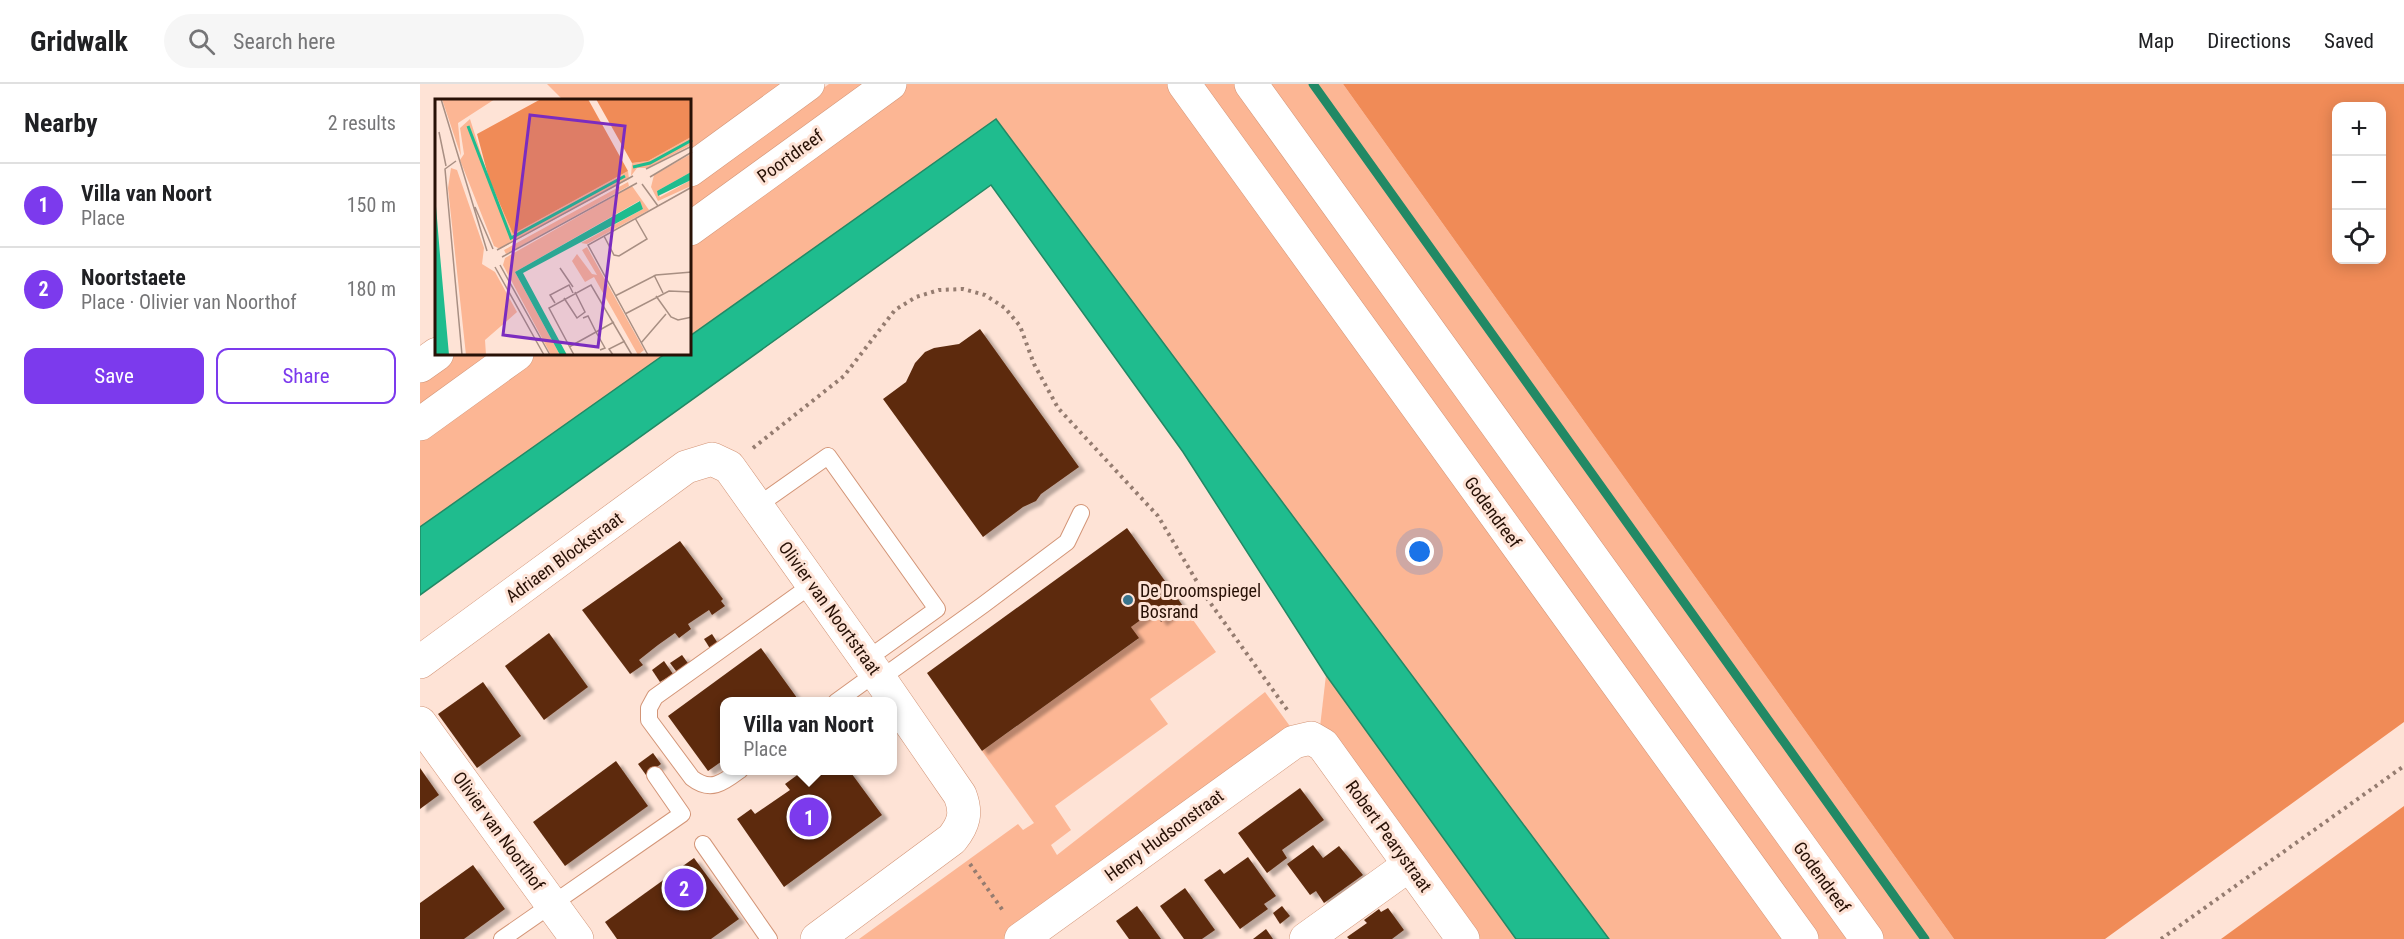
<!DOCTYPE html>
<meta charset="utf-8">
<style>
body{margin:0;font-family:"Roboto Condensed",sans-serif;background:#f6f6f6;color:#202124}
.controls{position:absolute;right:18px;top:18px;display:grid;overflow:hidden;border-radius:12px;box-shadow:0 3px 15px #0003}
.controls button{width:54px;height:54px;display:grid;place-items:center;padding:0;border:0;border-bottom:2px solid #e0e0e0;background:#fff;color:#202124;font:30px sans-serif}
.you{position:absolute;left:1000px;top:468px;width:21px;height:21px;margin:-15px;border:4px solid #fff;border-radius:50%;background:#1a73e8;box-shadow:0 0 0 9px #1a73e833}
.badge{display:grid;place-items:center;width:39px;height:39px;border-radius:50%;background:#7c3aed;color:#fff;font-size:20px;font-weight:700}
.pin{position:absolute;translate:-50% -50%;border:3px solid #fff;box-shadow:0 2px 6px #0006}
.popup{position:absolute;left:300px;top:613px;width:177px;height:78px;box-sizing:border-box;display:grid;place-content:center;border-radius:12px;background:#fff;filter:drop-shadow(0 2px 4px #0005);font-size:20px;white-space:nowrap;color:#757577}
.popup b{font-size:22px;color:#202124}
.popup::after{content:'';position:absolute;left:50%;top:100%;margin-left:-12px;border:12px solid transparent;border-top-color:#fff}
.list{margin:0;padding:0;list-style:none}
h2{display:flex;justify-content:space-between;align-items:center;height:78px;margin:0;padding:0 24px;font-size:26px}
h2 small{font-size:20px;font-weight:400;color:#757577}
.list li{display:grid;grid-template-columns:39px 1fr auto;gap:18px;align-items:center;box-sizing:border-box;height:84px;padding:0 24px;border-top:2px solid #e0e0e0}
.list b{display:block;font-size:22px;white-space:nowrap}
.list p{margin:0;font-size:20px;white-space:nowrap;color:#757577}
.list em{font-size:20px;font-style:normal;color:#757577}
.actions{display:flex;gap:12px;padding:18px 24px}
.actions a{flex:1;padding:14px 0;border:2px solid #7c3aed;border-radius:12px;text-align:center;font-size:21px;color:#7c3aed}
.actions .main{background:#7c3aed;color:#fff}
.icon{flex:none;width:33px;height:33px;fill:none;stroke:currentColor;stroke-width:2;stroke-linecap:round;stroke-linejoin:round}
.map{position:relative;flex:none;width:1984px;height:855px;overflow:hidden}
header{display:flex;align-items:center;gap:36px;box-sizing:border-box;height:84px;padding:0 30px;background:#fff;border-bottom:2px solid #e0e0e0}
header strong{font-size:28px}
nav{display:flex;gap:33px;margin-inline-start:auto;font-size:21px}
.search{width:420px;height:54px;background:#f6f6f6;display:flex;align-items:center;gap:15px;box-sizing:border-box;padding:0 21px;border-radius:33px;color:#757577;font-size:22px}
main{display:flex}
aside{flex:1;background:#fff}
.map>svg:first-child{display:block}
.green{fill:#fcb694}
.forest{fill:#f08b57;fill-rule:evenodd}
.water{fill:#1fbc8e;stroke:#228965;stroke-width:1.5}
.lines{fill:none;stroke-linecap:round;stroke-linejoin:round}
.stream{stroke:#228965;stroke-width:9}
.building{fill:#5d2b0e;filter:url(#shadow)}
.service-casing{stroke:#d39577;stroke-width:18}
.minor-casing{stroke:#d39577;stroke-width:34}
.secondary-casing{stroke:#d39577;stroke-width:34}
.path{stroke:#957c70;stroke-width:4;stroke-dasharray:3 4.5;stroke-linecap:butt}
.service{stroke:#fff;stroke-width:16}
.minor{stroke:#fff;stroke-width:33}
.secondary{stroke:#fff;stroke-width:33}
.poi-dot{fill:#39748c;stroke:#fee3d6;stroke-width:2}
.labels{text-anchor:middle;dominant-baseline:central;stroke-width:6;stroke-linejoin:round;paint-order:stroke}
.street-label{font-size:18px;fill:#281106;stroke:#fee3d6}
.poi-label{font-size:18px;fill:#281106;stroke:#fee3d6;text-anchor:start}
.inset-river{fill:none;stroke:#1fbc8e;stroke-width:3}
.inset-road{fill:none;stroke:#a88f83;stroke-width:1.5}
.view{fill:#7b2cbf;fill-opacity:0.15;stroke:#7b2cbf;stroke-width:3}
.inset-edge{fill:none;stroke:#281106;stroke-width:3}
</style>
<header>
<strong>Gridwalk</strong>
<div class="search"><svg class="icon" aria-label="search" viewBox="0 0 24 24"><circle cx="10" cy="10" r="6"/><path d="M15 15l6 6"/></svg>Search here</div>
<nav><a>Map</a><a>Directions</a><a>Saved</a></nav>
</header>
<main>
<aside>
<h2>Nearby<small>2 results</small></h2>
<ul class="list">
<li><span class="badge">1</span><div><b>Villa van Noort</b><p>Place</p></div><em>150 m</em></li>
<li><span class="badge">2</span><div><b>Noortstaete</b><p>Place · Olivier van Noorthof</p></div><em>180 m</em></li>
</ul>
<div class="actions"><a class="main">Save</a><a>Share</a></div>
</aside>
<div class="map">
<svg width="1984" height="855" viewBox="0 0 1984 855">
<defs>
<filter id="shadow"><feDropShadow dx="6" dy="4" stdDeviation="1.5" flood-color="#0004"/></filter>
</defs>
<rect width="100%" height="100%" fill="#fee3d6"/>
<!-- green -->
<g class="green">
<path d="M127 0H364L270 65V16H143Z"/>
<path d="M409 0H456L270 134V101Z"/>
<path d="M484 0H750L1369 855H1189L576 36 270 252V155Z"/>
<path d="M772 0H816L1434 855H1389Z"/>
<path d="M837 0H923L1534 855H1454Z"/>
<path d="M36 270H83L0 330V296Z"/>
<path d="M110 270H245L0 443V350Z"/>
<path d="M763 522 796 568 730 615 748 640 635 722 651 746 631 761 637 771 845 608 872 645 584 855H439L598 740 603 746 614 739 562 667 718 555 711 543 733 527 741 538Z"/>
<path d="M906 591 1096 855H1054L900 643Z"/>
</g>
<!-- forest -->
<g class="forest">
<path d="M923 0H1984V638L1685 855H1534ZM1916 22H1962V176H1916Z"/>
<path d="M1984 722V855H1801Z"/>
</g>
<!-- water -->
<path class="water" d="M576 35 1189 855H1096L906 591 763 368 571 101 0 511V443L245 270H270V252Z"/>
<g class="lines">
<!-- stream -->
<path class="stream" d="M893 0 1505 855"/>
</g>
<!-- building -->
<g class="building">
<path d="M560 245 659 383 621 410 616 417 603 423 563 453 463 315 486 298 495 279 505 268 514 264 539 260Z"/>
<path d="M707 444 763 522 741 538 733 527 711 543 719 554 562 667 507 589Z"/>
<path d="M260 457 303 515 301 517 305 522 292 531 289 526 268 540 271 545 259 554 255 549 238 561 219 576 223 581 210 590 162 526Z"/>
<path d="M129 549 168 603 124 636 85 582Z"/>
<path d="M292 550 299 561 291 566 284 555Z"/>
<path d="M341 564 380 618H305V675L288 687 248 632Z"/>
<path d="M262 571 270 582 259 591 250 579Z"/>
<path d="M244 577 253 590 240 598 232 586Z"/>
<path d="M63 598 101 652 57 684 18 630Z"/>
<path d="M233 669 241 680 226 691 218 680Z"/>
<path d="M196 677 228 722 145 782 113 738Z"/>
<path d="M0 684 19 711 0 725Z"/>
<path d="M396 686H429L462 731 364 803 317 735 331 725 335 730 370 706 365 700 380 689 384 695Z"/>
<path d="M880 704 904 736 862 766 867 774 847 789 818 749Z"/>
<path d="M893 761 903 774 919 762 943 791 904 819 896 807 890 811 867 780Z"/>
<path d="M828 773 856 812 844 820 848 825 820 845 784 796 800 785 804 790Z"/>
<path d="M274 774 319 835 291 855H197L185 838Z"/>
<path d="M53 781 85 825 44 855H0V819Z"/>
<path d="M765 804 795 846 782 855H764L740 822Z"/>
<path d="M717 822 741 855H709L696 837Z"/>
<path d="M862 822 870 832 860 840 853 829Z"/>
<path d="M968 824 984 846 972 855H929L927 853 947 839 944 836 959 825 961 828Z"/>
<path d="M846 845 853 855H833Z"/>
</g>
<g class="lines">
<!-- service casing -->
<g class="service-casing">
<g id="service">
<path d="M337 422 408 372 517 525 446 576"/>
<path d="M460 595 563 521 647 458 661 429"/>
<path d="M416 618 456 589"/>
<path d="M320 686C304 698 291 709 272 694L229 636V624L235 613 393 500"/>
<path d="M283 760 349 855"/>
<path d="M82 855 262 730 235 691"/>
</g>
</g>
<!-- minor casing -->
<g class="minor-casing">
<g id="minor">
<path d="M0 578 266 383 292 375 309 383 460 595 540 711C547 729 544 740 532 755L397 855"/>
<path d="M0 639 157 855"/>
<path d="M601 855 874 658 891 654 903 661 1043 855"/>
<path d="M886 855 989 781"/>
</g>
</g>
<!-- secondary casing -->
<g class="secondary-casing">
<g id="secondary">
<path d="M764 0 1382 855"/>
<path d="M831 0 1447 855"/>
<path d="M270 86 388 0"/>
<path d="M270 145 470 0"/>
<path d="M0 282 17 270"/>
<path d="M0 340 97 270"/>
</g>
</g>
<!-- path -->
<g class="path">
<path d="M333 364 424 292 475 226 496 213 519 206 543 205 565 211 585 224 600 242 614 280 638 324 738 432 786 513 868 627"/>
<path d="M550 780 584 828"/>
<path d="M1741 855 1984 682"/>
</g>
<!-- service -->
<use href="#service" class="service"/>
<!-- minor -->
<use href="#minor" class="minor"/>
<!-- secondary -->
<use href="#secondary" class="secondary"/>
</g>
<!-- markers -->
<circle class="poi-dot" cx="708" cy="516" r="6"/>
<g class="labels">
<!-- street labels -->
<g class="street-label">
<text transform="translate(370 72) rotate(-36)">Poortdreef</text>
<text transform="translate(1073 428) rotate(54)">Godendreef</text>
<text transform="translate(144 473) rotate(-36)">Adriaen Blockstraat</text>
<text transform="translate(410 524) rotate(54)">Olivier van Noortstraat</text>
<text transform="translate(79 747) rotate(54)">Olivier van Noorthof</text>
<text transform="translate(744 751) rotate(-36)">Henry Hudsonstraat</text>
<text transform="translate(969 752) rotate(54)">Robert Pearystraat</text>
<text transform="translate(1402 793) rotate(54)">Godendreef</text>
</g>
<!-- poi labels -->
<g class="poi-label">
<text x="720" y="506">De Droomspiegel<tspan x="720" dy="21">Bosrand</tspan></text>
</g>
</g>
<!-- overview -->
<g transform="translate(15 15)">
<rect width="256" height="256" fill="#fee3d6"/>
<path d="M7 0H60L23 24 26 57ZM35 20 54 80 78 135 193 72 194 80 65 150 59 147 25 61 29 55 25 29ZM256 38V46L212 69H202L196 77 197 64 213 62ZM256 55V73L222 92 225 98 256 81V87L223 102 216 88 219 76ZM16 69 22 71 49 149 47 165 60 173 82 213 50 241 51 256H31L13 89ZM193 83 194 87 71 155 69 151ZM197 87 214 111 152 145 146 144 208 110 204 102 80 173 125 256H116L68 166 70 159ZM152 148 209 251 203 256 159 178 150 183 137 162 142 155 157 175 162 176 147 151Z" fill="#fcb694"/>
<path d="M106 0H153L193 72 78 135 54 80 42 35ZM161 0H256V38L213 62 197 64Z" fill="#f08b57"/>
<path d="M256 73V81L223 97 222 92ZM0 95 5 156 14 256H0ZM205 102 208 110 88 174 132 256H125L80 173Z" fill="#1fbc8e"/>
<path class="inset-river" d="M33 27 76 139 190 77M198 68 215 64 257 41"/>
<path class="inset-road" d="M6 0 52 152M4 33 11 67M21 62 10 70 27 256M211 70 257 47M215 78 257 53M207 85 223 107M40 108 58 150M169 137 179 156 184 157 212 140 200 119M62 151 198 77M67 158 202 84M65 166 115 256M60 168 109 256M125 169 138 188M219 176 228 194M180 197 221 176 257 173M221 197 236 218 243 221 257 218M129 199 142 219 150 213 140 193M120 204 115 196 134 186 138 194M190 215 234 192 257 193M148 219 153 217 161 233 170 249 165 251M206 244 231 215M134 248 179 223M139 256 114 209 156 186 197 256M178 256 174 250 190 242M213 256 153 146 257 88"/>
<path class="view" d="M95 16 190 27 163 248 68 236Z"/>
<rect width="256" height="256" class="inset-edge"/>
</g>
</svg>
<div class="controls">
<button>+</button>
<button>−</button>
<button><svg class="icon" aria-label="locate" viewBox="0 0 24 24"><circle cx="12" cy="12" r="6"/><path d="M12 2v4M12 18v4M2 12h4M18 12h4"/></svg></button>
</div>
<div class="you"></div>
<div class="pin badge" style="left:389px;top:733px">1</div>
<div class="popup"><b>Villa van Noort</b>Place</div>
<div class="pin badge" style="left:264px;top:804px">2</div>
</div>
</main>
